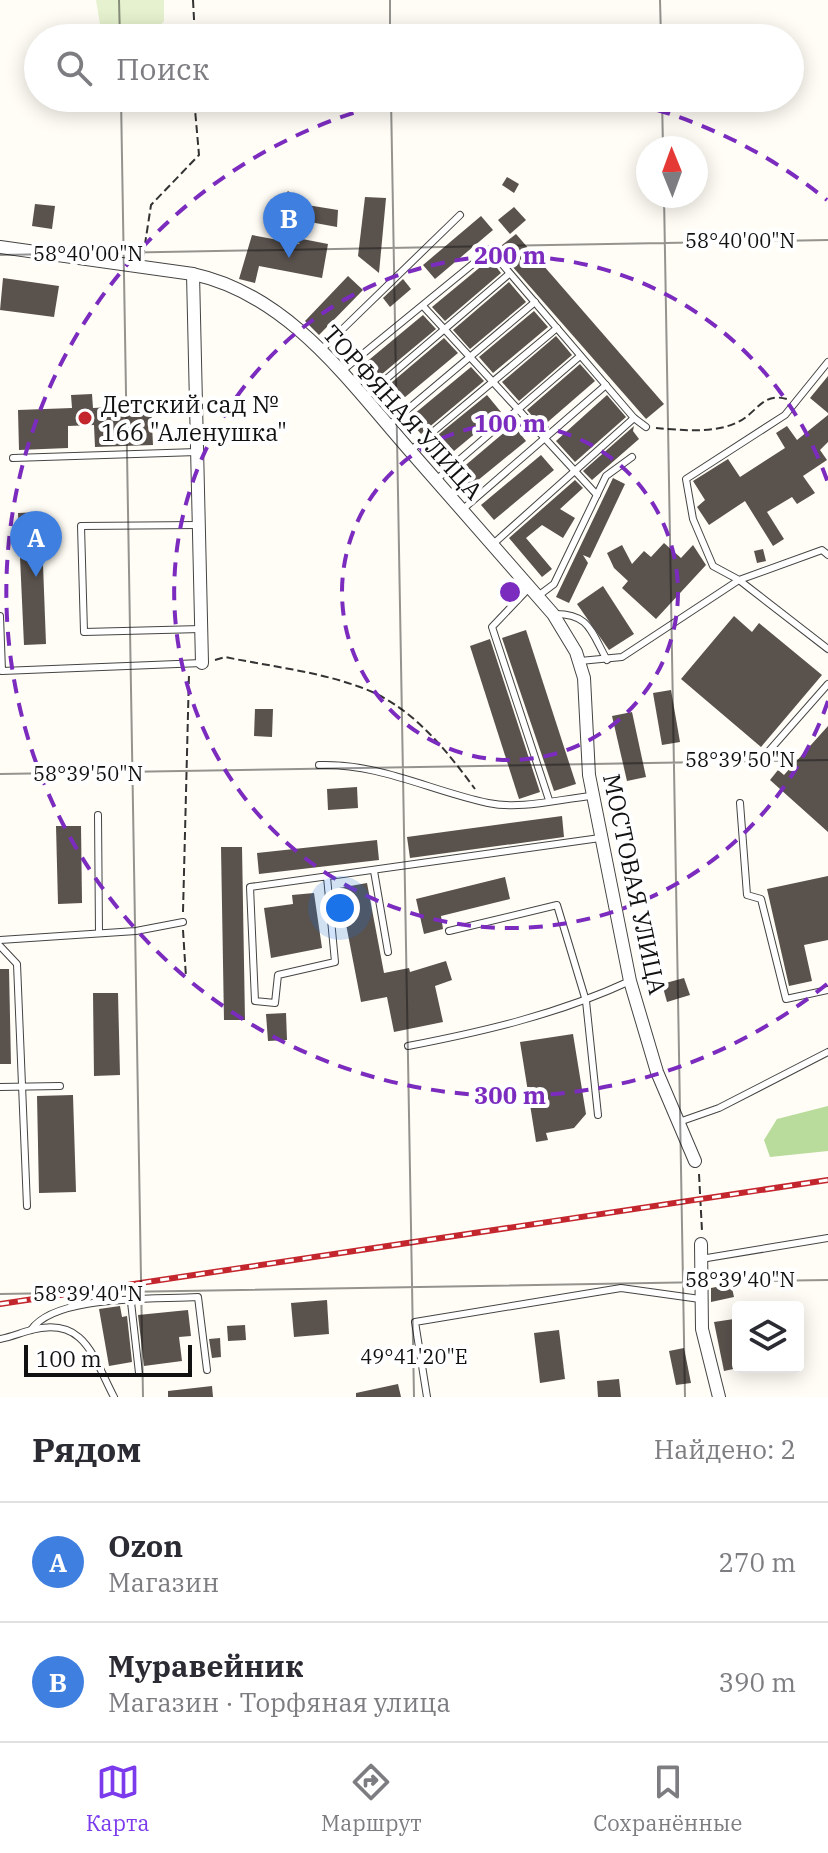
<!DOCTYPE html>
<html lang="ru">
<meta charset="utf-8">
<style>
body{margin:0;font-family:"IBM Plex Serif",serif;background:#f7f7f7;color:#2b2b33}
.controls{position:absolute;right:24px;bottom:24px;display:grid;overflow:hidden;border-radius:8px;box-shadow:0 4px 20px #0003}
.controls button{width:72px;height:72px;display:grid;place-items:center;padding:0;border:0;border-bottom:2px solid #e1e1e2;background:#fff;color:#2b2b33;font:40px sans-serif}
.compass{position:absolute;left:636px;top:136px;width:72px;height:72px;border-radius:50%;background:#fff;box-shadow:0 4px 20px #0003;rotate:359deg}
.scale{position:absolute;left:24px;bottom:20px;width:168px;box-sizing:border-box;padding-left:8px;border:4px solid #111;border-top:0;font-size:22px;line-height:28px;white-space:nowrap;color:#111;-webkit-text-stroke:6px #fff;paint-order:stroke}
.you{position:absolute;left:340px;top:908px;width:28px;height:28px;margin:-20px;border:6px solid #fff;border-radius:50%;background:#1a73e8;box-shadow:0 0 0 12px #1a73e833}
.badge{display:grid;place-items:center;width:52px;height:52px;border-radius:50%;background:#7c3aed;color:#fff;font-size:26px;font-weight:700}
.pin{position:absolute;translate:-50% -66px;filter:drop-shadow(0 2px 4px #0008)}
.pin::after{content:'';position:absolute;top:42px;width:28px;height:24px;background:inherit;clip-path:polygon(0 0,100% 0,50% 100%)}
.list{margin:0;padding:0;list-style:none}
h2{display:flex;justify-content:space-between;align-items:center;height:104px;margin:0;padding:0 32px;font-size:34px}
h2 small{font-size:26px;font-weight:400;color:#7c7c81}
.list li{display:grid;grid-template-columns:52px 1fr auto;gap:24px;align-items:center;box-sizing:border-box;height:120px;padding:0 32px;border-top:2px solid #e1e1e2}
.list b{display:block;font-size:30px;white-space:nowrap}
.list p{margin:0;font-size:26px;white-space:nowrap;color:#7c7c81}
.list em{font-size:26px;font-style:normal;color:#7c7c81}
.icon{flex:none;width:44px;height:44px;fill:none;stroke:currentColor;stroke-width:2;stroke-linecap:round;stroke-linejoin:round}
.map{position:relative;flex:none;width:828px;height:1397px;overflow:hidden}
.search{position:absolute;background:#fff;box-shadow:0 4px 20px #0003;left:24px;right:24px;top:24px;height:88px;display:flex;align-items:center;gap:20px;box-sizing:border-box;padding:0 28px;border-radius:44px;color:#7c7c81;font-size:30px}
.sheet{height:344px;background:#fff}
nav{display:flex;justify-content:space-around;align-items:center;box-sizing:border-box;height:112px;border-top:2px solid #e1e1e2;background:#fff;font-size:22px;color:#7c7c81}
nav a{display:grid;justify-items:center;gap:4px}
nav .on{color:#7c3aed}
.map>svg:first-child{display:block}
.forest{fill:#b9dc9c}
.pitch{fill:#e6f2cf}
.building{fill:#5a524d}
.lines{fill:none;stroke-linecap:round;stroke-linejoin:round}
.service-casing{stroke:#444;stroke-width:8}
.minor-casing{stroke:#444;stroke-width:14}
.path{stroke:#333;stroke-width:2;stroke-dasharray:8 4;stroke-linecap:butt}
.service{stroke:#fff;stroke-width:6}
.minor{stroke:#fff;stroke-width:12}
.rail-casing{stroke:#c4262e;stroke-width:6}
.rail{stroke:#fff;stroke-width:3;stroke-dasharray:9;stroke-linecap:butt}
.ticks{fill:none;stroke:#111;stroke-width:2;stroke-opacity:0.45}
.ring{fill:none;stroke:#7b2cbf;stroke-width:4;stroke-dasharray:14 10}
.poi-dot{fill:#c4262e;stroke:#fff;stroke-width:3}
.labels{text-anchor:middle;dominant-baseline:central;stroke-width:8;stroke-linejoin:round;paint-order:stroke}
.poi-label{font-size:24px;fill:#111;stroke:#fff;text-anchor:start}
.street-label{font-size:24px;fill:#111;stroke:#fff}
.ticks-label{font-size:20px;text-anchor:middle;fill:#111;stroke:#fff;stroke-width:8;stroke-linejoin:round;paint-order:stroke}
.centre{fill:#7b2cbf;stroke:#fff;stroke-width:4}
.ring-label{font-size:24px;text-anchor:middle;font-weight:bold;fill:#7b2cbf;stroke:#fff;stroke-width:8;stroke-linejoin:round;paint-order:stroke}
</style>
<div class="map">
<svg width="828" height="1397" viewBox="0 0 828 1397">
<rect width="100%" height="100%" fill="#fffdf5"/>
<!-- forest -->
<path class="forest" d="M828 1106V1151L770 1157 764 1140 777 1119Z"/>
<!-- pitch -->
<path class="pitch" d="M96 0H164V21L150 38H112L100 24Z"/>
<!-- building -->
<g class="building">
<path d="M507 177 519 184 514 193 502 185Z"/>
<path d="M288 191 307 205 338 210 337 227 299 220 290 212 278 226 267 216Z"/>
<path d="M365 197 386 198 379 273 358 256Z"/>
<path d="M35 204 55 206 52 229 32 226Z"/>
<path d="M514 207 526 220 510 234 498 220Z"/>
<path d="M481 216 493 230 435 279 423 265Z"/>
<path d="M516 234 664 404 646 419 497 249Z"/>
<path d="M252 235 300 244 292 237 328 244 322 278 259 266 255 283 239 279Z"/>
<path d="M490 259 501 273 445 321 432 307Z"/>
<path d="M348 276 363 290 319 335 305 321Z"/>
<path d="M3 278 59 286 54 317 0 310Z"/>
<path d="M403 279 411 289 390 307 383 298Z"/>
<path d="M509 282 526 302 470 349 453 330Z"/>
<path d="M534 311 548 327 493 373 479 357Z"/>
<path d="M423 315 436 329 376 379 364 364Z"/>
<path d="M556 336 572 355 519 401 502 382Z"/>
<path d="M444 338 458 353 398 403 385 388Z"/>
<path d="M580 364 595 381 542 427 527 410Z"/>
<path d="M471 367 484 381 421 434 408 419Z"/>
<path d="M828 376V413L810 398Z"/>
<path d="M92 394 93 408 151 405 153 445 95 447 94 425 68 426V448L19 450 18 410 72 408 71 395Z"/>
<path d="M487 395 501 412 442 461 428 443Z"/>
<path d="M607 395 626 417 575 462 556 441Z"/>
<path d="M828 415V442L820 450 827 460 803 476 815 493 797 504 792 497 767 512 784 539 773 546 745 501 709 525 697 507 705 500 693 481 728 459 740 477 785 448 776 433 787 426 797 440Z"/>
<path d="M513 425 526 441 466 490 454 475Z"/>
<path d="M634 426 633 431 639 439 592 480 583 471Z"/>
<path d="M541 455 554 470 494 520 481 505Z"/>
<path d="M613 478 625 484 590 558 583 555 588 563 569 603 556 597Z"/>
<path d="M575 480 583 488 560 509 575 518 563 538 542 525 526 538 552 569 542 577 509 538Z"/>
<path d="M41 512 46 644 24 645 18 513Z"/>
<path d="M664 543 681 558 693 545 706 565 656 619 622 588 628 581 614 568 607 553 622 545 632 564 644 551 651 557Z"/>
<path d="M763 549 766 561 757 563 754 551Z"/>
<path d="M603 586 634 634 609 650 577 604Z"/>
<path d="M734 616 752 632 759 623 822 675 761 747 681 679Z"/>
<path d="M526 630 576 784 554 791 502 638Z"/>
<path d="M490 639 540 792 519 799 470 646Z"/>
<path d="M671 690 680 742 662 745 653 693Z"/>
<path d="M255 709H273L272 737 254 736Z"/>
<path d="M632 712 646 777 627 781 612 716Z"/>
<path d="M828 726V832L770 780 778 770 784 775Z"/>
<path d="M357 787 358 808 328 810 327 789Z"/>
<path d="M562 816 564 837 410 858 407 837Z"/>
<path d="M56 826H81L82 903 58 904Z"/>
<path d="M377 840 379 860 259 874 257 853Z"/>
<path d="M221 847H242L245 1020H224Z"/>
<path d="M828 876V940L804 945 812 981 789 986 767 889Z"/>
<path d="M505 877 510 899 441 916 443 929 424 934 416 899Z"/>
<path d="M367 883 384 973 409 968 410 972 446 961 452 980 435 986 443 1022 394 1032 387 997 361 1002 339 888Z"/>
<path d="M314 893 322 948 271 958 264 908 293 904 292 895Z"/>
<path d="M0 969H9L11 1064H0Z"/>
<path d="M684 978 690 995 667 1002 662 984Z"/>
<path d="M93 993H118L120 1075 94 1076Z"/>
<path d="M286 1013 287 1040 268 1041 266 1014Z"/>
<path d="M573 1034 586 1114 574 1128 546 1133 548 1140 536 1142 520 1042Z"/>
<path d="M73 1095 76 1192 39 1193 37 1096Z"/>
<path d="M731 1284 734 1297 711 1302V1288Z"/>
<path d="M327 1300 329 1334 294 1337 291 1303Z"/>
<path d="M120 1306 122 1317 127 1316 132 1362 109 1366 99 1309Z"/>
<path d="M188 1310 191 1336 179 1337 182 1361 144 1366 138 1315Z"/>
<path d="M734 1319 738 1368 724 1371 714 1322Z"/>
<path d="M245 1325 246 1340 228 1341 227 1326Z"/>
<path d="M559 1330 565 1379 540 1383 534 1333Z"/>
<path d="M220 1338 221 1357 212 1358 209 1339Z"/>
<path d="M684 1348 691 1383 676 1385 669 1351Z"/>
<path d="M619 1379 621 1397H598L597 1381Z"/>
<path d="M398 1384 401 1397H356V1393Z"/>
<path d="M212 1386 213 1397H168V1391Z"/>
</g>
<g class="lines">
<!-- service casing -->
<g class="service-casing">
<g id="service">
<path d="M423 306 597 495"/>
<path d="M321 350 460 215"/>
<path d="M828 362 785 415 686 479 693 519 713 566 739 580 822 550 828 555"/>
<path d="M342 371 490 250 634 418 646 427"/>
<path d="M364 398 509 274"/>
<path d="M388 426 535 302"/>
<path d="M410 451 557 328"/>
<path d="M13 458 197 452"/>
<path d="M436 480 580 356"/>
<path d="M462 510 606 385"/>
<path d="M198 525 81 526 84 632 201 629"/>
<path d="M492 545 634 418"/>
<path d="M530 587 492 627 549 800"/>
<path d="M538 596 554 584 606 476 632 457"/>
<path d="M553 614C590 613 591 632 607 660"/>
<path d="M0 616 2 671 202 663"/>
<path d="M580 661 622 657 739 580 828 649"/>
<path d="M760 761 828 684"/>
<path d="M319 765C379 763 431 791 488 803 521 810 559 799 592 796"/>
<path d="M740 803 747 895 761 899 786 999 828 990"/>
<path d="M98 815 99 933"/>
<path d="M374 871 388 952"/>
<path d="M327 877 335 962 278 975 275 1003 255 1001 250 887 600 838"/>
<path d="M449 931 557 905 586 1001 598 1115"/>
<path d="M0 940 136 931 183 922"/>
<path d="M0 946 17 964 27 1206"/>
<path d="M408 1046C485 1031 559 1014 630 981"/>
<path d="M0 1087 60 1086"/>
<path d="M679 1122 719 1108 828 1052"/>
<path d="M701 1259 828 1238"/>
<path d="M131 1302 139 1373"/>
<path d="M31 1330C55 1294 157 1300 198 1297L207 1370"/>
<path d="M0 1339C11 1337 20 1333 31 1330 85 1316 93 1357 114 1397"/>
<path d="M427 1397 415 1322 621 1288 700 1299"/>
</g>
</g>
<!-- minor casing -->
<g class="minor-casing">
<g id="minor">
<path d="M0 247 193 274C290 295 350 383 412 453 459 507 506 561 553 614L576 652 584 678 589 775 630 981 657 1072 695 1161"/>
<path d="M193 274 202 663"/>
<path d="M701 1244 702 1329 719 1397"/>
</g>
</g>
<!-- path -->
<g class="path">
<path d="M193 0 195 38"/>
<path d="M143 257 151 205 199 155 194 98"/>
<path d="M656 428C681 430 714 434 738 422 757 413 762 392 787 399"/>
<path d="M215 660 225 657C268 666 315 671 357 686 409 703 444 747 475 789"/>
<path d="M183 912 189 674"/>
<path d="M183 930 186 977"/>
<path d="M699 1174 702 1231"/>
</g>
<!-- service -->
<use href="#service" class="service"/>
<!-- minor -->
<use href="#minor" class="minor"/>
<!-- rail casing -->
<g class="rail-casing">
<path id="rail" d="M0 1304 828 1180"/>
</g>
<!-- rail -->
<use href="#rail" class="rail"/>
</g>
<!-- ticks -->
<path class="ticks" d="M119 0 120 38M390 0V38M660 0 661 38M121 98 143 1397M391 98 414 1397M662 98 663 148M664 196 685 1397M0 255 828 240M0 774 828 760M0 1294 828 1280"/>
<!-- distance rings -->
<g class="ring">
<circle cx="510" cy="592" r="168"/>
<path d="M828 701A336 336 0 1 1 828 483"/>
<path d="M827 984A504 504 0 1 1 410 98M610 98A504 504 0 0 1 827 200"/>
</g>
<!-- markers -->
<circle class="poi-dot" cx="85" cy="418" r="8"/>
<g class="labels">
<!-- poi labels -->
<g class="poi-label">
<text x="101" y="404">Детский сад №<tspan x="101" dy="28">166 "Аленушка"</tspan></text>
</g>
<!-- street labels -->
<g class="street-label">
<text transform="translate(403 412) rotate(48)">ТОРФЯНАЯ УЛИЦА</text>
<text transform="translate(635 884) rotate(78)">МОСТОВАЯ УЛИЦА</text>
</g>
</g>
<g class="ticks-label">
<text x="740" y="248">58°40'00"N</text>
<text x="88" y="261">58°40'00"N</text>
<text x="740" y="767">58°39'50"N</text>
<text x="88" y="781">58°39'50"N</text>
<text x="740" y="1287">58°39'40"N</text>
<text x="88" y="1301">58°39'40"N</text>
<text x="414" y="1364">49°41'20"E</text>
</g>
<circle cx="510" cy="592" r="12" class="centre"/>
<g class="ring-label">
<text x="510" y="264">200 m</text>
<text x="510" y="432">100 m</text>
<text x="510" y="1104">300 m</text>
</g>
</svg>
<div class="controls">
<button><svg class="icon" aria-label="layers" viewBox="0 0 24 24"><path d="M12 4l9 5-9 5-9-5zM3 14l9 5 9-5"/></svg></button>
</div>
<svg class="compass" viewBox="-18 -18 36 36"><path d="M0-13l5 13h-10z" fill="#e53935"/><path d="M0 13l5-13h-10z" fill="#7c7c81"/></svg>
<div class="scale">100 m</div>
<div class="you"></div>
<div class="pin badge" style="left:36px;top:577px;background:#3f7fe0">A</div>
<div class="pin badge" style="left:289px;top:258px;background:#3f7fe0">B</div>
<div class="search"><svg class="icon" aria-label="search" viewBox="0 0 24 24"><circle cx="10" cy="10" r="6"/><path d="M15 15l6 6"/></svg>Поиск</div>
</div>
<section class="sheet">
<h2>Рядом<small>Найдено: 2</small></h2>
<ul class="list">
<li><span class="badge" style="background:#3f7fe0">A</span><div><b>Ozon</b><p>Магазин</p></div><em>270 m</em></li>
<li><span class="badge" style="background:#3f7fe0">B</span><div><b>Муравейник</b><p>Магазин · Торфяная улица</p></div><em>390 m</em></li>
</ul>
</section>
<nav>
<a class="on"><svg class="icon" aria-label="map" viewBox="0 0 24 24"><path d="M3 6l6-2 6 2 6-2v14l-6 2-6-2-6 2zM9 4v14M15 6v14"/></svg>Карта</a>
<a><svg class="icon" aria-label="directions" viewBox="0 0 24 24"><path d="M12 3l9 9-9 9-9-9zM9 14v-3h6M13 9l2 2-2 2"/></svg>Маршрут</a>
<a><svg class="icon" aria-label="saved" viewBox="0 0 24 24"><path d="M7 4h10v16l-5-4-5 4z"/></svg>Сохранённые</a>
</nav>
